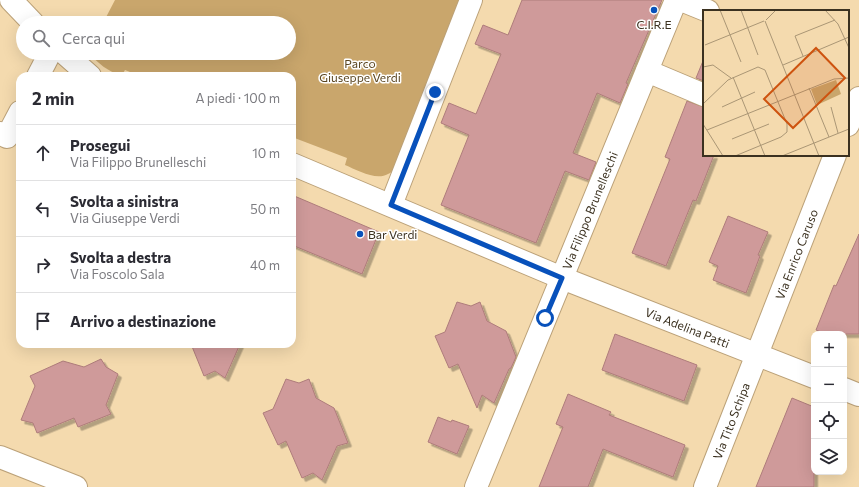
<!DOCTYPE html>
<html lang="it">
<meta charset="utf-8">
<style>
body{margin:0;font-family:Commissioner,sans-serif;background:#f7f7f7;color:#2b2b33}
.controls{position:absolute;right:12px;bottom:12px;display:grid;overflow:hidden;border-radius:8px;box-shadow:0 4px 16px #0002}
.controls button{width:36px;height:36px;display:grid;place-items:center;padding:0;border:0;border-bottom:1px solid #e1e1e2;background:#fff;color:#2b2b33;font:20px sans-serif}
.stop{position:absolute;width:12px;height:12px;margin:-9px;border:3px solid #0851bb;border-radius:50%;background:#fff}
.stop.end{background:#0851bb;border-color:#fff;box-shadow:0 1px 4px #0008}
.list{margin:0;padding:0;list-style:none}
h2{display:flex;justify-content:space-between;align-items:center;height:52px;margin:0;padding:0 16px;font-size:17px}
h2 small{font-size:13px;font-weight:400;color:#7c7c81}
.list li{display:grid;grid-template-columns:26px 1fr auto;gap:12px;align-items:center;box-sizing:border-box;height:56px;padding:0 16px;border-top:1px solid #e1e1e2}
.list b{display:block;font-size:15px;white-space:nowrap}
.list p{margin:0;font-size:13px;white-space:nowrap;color:#7c7c81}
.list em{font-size:13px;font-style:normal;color:#7c7c81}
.icon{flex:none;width:22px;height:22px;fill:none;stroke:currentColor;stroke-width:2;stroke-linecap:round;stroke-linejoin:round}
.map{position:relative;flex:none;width:859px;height:487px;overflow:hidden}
.search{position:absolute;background:#fff;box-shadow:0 4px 16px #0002;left:16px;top:16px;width:280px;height:44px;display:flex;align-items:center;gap:10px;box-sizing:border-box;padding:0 14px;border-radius:22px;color:#7c7c81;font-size:15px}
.panel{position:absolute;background:#fff;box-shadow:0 4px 16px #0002;left:16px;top:72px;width:280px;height:276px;border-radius:12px}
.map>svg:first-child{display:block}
.green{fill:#c9a66c}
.building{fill:#cf9a9a;stroke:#ae7c7b;filter:url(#shadow)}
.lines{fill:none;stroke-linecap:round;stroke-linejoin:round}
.minor-casing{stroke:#bba178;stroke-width:24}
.minor{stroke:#fff;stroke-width:22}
.route{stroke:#0851bb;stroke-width:5}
.poi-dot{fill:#0851bb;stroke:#fff;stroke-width:1.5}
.labels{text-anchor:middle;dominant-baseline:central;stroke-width:3;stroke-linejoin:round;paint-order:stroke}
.poi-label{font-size:12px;fill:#3b3120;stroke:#fff}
.park-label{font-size:12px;fill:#5a4520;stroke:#fff}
.street-label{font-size:12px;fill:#3b3120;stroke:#fff}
.inset-road{fill:none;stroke:#aa9675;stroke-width:1}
.view{fill:#ce530f;fill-opacity:0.15;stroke:#ce530f;stroke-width:2}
.inset-edge{fill:none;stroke:#3b3120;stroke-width:2}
</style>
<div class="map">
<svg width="859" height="487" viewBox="0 0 859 487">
<defs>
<filter id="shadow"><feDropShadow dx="3.5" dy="3.5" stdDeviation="0" flood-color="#0004"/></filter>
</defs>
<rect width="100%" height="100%" fill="#f4daae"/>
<!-- green -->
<path class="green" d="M115 0H460L395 168C393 170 391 173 388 174 376 181 357 170 345 165L347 158 292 137V76H140L125 70 122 75C107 72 99 63 88 53H289V23H103Z"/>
<!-- building -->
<g class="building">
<path d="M522 0H662L626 83 628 84 620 103 597 93 573 153 596 162 589 180 565 171 536 243 441 205 469 135 441 123 449 103 476 114 501 54 475 44 483 25 508 35Z"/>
<path d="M703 61H704V81L696 78Z"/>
<path d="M687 101 704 107V155H714L696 201 693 200 666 266 632 253 670 159 665 157Z"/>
<path d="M292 195 379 232 362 274 292 245Z"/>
<path d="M728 216 768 232 758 255 760 256 746 293 713 280 718 266 709 262Z"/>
<path d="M859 234V334H826L816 330 834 285 836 286Z"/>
<path d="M457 302 471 306 480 302 487 321 506 331 516 357 511 368 509 369 494 403 482 395 477 408 458 364 449 368 435 336 445 332Z"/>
<path d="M615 334 697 365 684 401 602 370Z"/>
<path d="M191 344H240L225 378 215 371 204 376Z"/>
<path d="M101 359 106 367 118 374 106 405 111 414 78 427 74 418 37 433 33 423 21 420 35 386 30 376 63 361 84 367Z"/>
<path d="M286 379 299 383 309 379 316 398 334 408 348 443 337 446 322 480 313 473 302 478 286 441 278 445 263 413 273 409Z"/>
<path d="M568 394 611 412 609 415 685 445 673 477 603 449 588 487H539L563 427 556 424Z"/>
<path d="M792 398 814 407V487H756Z"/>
<path d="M438 417 451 422 452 420 469 426 457 454 428 442Z"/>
</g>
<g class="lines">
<!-- minor casing -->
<g class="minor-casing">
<g id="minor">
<path d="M11 0 33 23"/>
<path d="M681 0 708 11"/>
<path d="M64 53 90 76"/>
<path d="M647 71 704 95"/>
<path d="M38 76 50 53"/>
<path d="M848 125 859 98"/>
<path d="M0 133 7 137 20 112"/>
<path id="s1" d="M292 164 562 278 814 377"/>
<path d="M391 205 471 0"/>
<path d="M844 389 859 395"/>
<path d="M0 457 76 487"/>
<path id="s2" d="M476 487 676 0"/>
<path id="s3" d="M705 487 835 155"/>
</g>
</g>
<!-- minor -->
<use href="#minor" class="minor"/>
</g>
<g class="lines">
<!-- route -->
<path class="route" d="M435 92 391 205 562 278 545 318"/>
</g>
<!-- markers -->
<g class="poi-dot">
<circle cx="654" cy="10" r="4"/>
<circle cx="360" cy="234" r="4"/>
</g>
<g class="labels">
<!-- poi labels -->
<g class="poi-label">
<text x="654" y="24">C.I.R.E</text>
<text x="368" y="234" text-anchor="start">Bar Verdi</text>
</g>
<!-- park labels -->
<g class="park-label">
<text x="360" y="63">Parco<tspan x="360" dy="14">Giuseppe Verdi</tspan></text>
</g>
<!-- street labels -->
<g class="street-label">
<text stroke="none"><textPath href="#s2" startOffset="299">Via Filippo Brunelleschi</textPath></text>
<text stroke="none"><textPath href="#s3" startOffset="250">Via Enrico Caruso</textPath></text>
<text stroke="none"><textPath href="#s1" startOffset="428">Via Adelina Patti</textPath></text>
<text stroke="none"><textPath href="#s3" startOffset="71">Via Tito Schipa</textPath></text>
</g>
</g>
<!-- overview -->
<g transform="translate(703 10)">
<rect width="146" height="146" fill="#f4daae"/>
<path d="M133 70 138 84 114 95 108 79Z" fill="#c9a66c"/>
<path class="inset-road" d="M17 0 38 52M38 0 55 45M122 0 135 14 146 38M63 10 73 0M62 11 116 146M2 35 61 11M100 46 92 26 132 10M80 55 146 27M0 57 10 55 28 68M30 67 62 146M106 78 126 127M0 94 25 70 55 57 62 60 84 114V122L78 127 32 146M19 97 52 82M128 97 135 123M0 114 20 146M4 120 131 69 146 68M29 129 66 114M79 146 146 119"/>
<path class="view" d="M113 38 142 68 90 118 61 89Z"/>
<rect width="146" height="146" class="inset-edge"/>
</g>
</svg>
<div class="controls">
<button>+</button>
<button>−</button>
<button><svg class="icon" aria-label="locate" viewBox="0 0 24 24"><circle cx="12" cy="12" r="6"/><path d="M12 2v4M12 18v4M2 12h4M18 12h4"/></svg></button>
<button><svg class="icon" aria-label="layers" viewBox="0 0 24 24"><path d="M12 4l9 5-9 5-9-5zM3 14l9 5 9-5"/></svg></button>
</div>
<div class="stop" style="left:545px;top:318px"></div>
<div class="stop end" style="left:435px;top:92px"></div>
<div class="search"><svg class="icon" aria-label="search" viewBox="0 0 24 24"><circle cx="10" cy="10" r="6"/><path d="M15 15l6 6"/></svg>Cerca qui</div>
<section class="panel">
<h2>2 min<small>A piedi · 100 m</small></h2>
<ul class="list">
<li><svg class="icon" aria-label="ahead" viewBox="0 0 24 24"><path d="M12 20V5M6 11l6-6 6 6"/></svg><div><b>Prosegui</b><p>Via Filippo Brunelleschi</p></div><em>10 m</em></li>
<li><svg class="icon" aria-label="left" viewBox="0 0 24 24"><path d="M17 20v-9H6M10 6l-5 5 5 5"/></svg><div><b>Svolta a sinistra</b><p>Via Giuseppe Verdi</p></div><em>50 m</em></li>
<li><svg class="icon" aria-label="right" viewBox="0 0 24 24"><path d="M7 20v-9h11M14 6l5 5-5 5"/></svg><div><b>Svolta a destra</b><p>Via Foscolo Sala</p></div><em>40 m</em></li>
<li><svg class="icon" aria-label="arrive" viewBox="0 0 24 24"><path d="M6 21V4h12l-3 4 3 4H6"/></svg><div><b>Arrivo a destinazione</b></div></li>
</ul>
</section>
</div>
